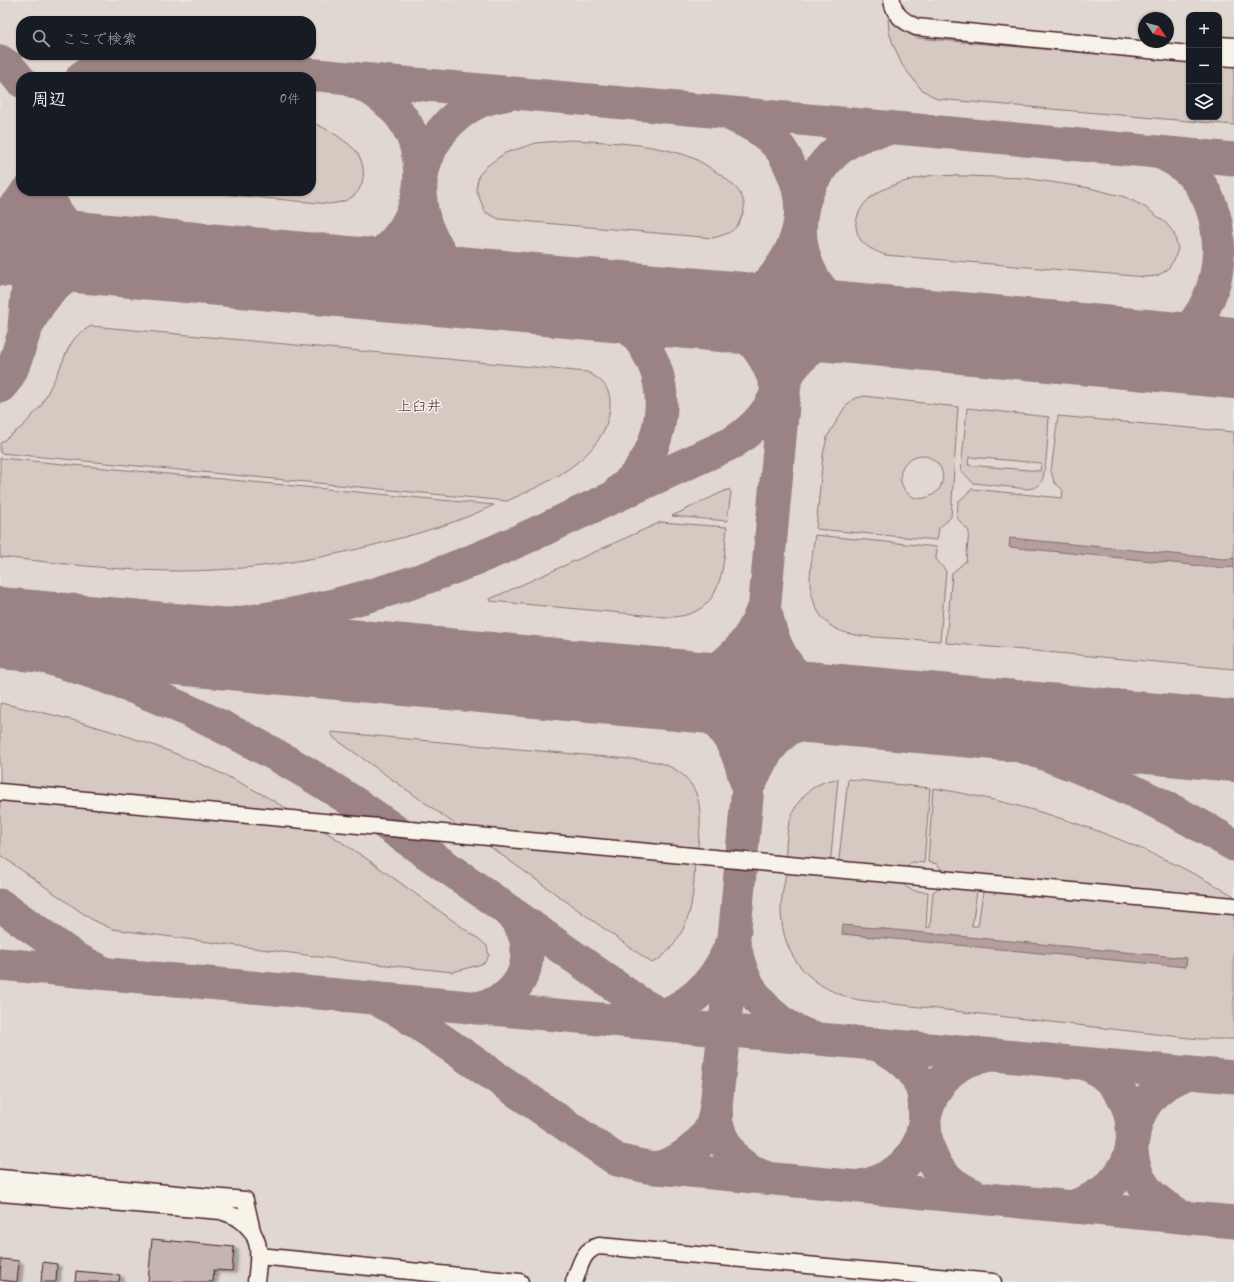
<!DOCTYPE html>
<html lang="ja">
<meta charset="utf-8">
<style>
body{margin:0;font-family:Mynerve,"Klee One",sans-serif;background:#20242c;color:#f1f3f6}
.controls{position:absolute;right:12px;top:12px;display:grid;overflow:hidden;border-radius:8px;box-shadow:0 1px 3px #0004}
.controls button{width:36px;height:36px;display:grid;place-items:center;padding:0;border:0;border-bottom:1px solid #363941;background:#171b24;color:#f1f3f6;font:20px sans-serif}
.compass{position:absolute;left:1138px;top:12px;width:36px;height:36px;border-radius:50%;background:#171b24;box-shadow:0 1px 3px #0004;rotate:125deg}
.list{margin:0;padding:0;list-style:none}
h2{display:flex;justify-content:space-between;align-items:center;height:52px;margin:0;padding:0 16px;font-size:17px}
h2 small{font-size:13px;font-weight:400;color:#9ea1a6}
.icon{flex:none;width:22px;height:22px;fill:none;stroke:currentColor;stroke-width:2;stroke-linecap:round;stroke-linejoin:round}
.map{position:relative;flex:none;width:1234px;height:1282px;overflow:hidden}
.search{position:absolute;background:#171b24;box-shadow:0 1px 3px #0004;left:16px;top:16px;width:300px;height:44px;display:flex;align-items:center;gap:10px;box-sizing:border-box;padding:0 14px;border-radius:16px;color:#9ea1a6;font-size:15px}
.panel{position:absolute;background:#171b24;box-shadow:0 1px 3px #0004;left:16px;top:72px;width:300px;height:124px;border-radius:16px}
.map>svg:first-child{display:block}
.built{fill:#e0d7d0;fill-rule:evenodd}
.green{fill:#d5c9c2;stroke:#907476;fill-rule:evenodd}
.water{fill:#b39f9d;stroke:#896c6f}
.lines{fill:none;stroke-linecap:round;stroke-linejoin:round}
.taxiway{stroke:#9b8284;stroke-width:33}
.runway{stroke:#9b8284;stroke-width:82}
.building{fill:#c4b5b0;stroke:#4a1f2b;filter:url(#shadow)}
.minor-casing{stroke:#4a1f2b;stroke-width:19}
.minor{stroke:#f7f3e8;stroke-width:16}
.labels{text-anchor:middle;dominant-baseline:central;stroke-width:3;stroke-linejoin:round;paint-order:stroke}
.quarter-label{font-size:15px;fill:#4a1f2b;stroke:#f7f3e8}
</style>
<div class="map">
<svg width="1234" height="1282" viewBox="0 0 1234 1282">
<defs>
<filter id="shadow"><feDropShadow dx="4.5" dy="2.5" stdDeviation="1" flood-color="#0004"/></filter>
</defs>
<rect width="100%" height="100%" fill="#ece6dd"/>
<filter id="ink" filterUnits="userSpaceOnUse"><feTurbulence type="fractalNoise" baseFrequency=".025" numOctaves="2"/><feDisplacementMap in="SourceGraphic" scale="8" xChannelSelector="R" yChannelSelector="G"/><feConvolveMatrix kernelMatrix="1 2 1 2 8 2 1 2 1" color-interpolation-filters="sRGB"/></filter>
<g filter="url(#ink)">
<!-- built -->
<path class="built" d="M0 0H1234V1282H0ZM1189 15H1219V117H1189ZM1144 18H1168V42H1144ZM21 21H311V55H21ZM21 77H311V191H21Z"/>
<!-- green -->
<g class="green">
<path d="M888 19 917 38 1189 62V117H1219V65L1234 66V125L937 99 921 89 902 65 893 44 889 32Z"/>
<path d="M311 122C326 128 341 137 353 148 366 160 368 186 352 197 345 202 337 203 329 204L191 191H311Z"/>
<path d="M570 140C607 142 646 143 682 154 697 158 709 167 722 176 732 183 746 195 744 209 744 212 742 215 741 218 736 232 727 234 713 238L499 219 485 212 476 189 479 175 488 165 505 153 536 143Z"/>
<path d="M933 175 1024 178 1090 188 1125 197 1145 207 1166 223 1174 233 1178 249 1174 260 1167 270 1157 276 1146 277 885 255C869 248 859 245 856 227 855 222 857 219 858 215 867 188 908 180 933 175Z"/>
<path d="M91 326 587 372C603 380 611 388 610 407 606 458 547 483 507 501L0 453V443L23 426 41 406 59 370 68 349 74 339 80 333Z"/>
<path d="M864 396 958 407 951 517 939 528 937 540 816 529 823 455 827 437 845 407 853 399ZM922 455C936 458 947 470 941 485 939 491 934 495 928 497 899 507 887 459 922 455Z"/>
<path d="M967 408 1049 417C1048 429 1047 477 1040 484 1037 488 1032 488 1028 489L973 483 961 470ZM969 457 1041 463 1040 471 968 465Z"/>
<path d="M1058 416 1234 432V669L946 643 952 573 966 561 969 531 957 518 958 502 972 489 1062 498 1063 490 1054 482 1051 471Z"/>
<path d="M0 458 494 505C460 522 423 532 386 542 318 560 248 571 178 571 118 571 59 563 0 557Z"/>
<path d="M729 489 731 493 727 521 672 516Z"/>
<path d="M661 522 727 527C723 569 724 618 666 617L490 601V599Z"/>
<path d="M815 535 937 547 936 559 946 571 940 641C923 640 905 639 888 638 857 636 825 636 814 602 812 595 810 588 810 581 810 566 813 550 815 535Z"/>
<path d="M0 703C102 724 203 756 292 812L0 790Z"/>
<path d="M331 732 651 761C681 766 700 785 700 816 701 828 698 842 697 854L466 832 334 738Z"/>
<path d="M838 779 830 867 785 862C786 851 786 839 788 828 793 802 812 781 838 779Z"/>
<path d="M848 779 930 788 924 863 912 862 901 873 838 867Z"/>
<path d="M933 788C1043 806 1138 840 1234 896V903L948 876 937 864 928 862Z"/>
<path d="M0 796 314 824 367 859 480 940 487 946 489 955 486 961 482 964 453 972 358 962 112 929 91 919 0 855Z"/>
<path d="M482 841 695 861C694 875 694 891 691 905 687 927 673 953 652 963Z"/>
<path d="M787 867 897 877C908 891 912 891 928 892L926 927H930L933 892 946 883 978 885 972 926H978L984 885 1234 908V1039H1199L859 1000C812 990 782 959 781 910 781 896 785 881 787 867Z"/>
</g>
<!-- water -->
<g class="water">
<path d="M1010 538 1224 559 1234 558V567L1223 568 1009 547Z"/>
<path d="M843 925 1187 958 1186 967 842 934Z"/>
</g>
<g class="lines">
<!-- taxiway -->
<g class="taxiway">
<path d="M99 55 1234 159"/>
<path d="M0 61 9 67 21 81"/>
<path d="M82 77 100 67 129 60"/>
<path d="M505 95C434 104 397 187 437 247 442 255 448 264 456 270 471 281 488 287 506 291"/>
<path d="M885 130C861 133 840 145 825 163 783 212 796 286 854 316 865 322 877 324 889 326"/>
<path d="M46 191C57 220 80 245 111 253 117 255 123 255 129 257"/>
<path d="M0 220 19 203 27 191"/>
<path d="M318 274C336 273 354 271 370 261 425 230 437 152 393 107 382 96 368 86 352 81"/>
<path d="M571 297C588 303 607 307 621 320 633 330 645 345 652 360 672 403 658 461 620 490"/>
<path d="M695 308C708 308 722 308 734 303 745 299 756 293 765 286 771 281 777 274 781 267 801 238 807 206 793 173 789 164 785 153 778 146 766 132 750 123 733 116"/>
<path d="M695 308C744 323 768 350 780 399"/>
<path d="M24 326 37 191"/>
<path d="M1134 348C1140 348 1146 349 1152 348 1161 346 1170 342 1178 338 1234 298 1234 185 1165 155"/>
<path d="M782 383C803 346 834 331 875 325"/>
<path d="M0 387C15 371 17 353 24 334 43 284 78 261 131 257"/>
<path d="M767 616C776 663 806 694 852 706"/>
<path d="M55 633C179 635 293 622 411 583 469 564 524 539 579 513 630 490 681 466 732 443 754 429 772 409 780 384"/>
<path d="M0 645C100 670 198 710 288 762 316 778 343 795 370 813L638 1002 654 1011 674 1020"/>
<path d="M653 688C703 700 734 728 745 779"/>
<path d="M655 688C702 687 743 659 760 615"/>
<path d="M867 707C907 715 947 723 985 735 1073 760 1156 798 1234 845"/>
<path d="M752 780C770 734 804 711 852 706"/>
<path d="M0 905 75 958 97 969"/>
<path d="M736 949C742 988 770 1022 806 1035"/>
<path d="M0 964 1234 1077"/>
<path d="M383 1003 401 1012 417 1023 617 1160 647 1167 1234 1222"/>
<path d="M476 1008C486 1006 496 1003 505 997 533 976 534 936 510 912"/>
<path d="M648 1020C686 1010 714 985 729 949"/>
<path d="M876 1044C896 1054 914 1066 921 1087 926 1099 924 1112 925 1124 926 1161 943 1182 976 1196"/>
<path d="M1086 1064C1111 1075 1130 1098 1132 1127 1133 1135 1132 1143 1132 1151 1133 1162 1136 1174 1142 1183 1150 1198 1167 1207 1181 1217"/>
<path d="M716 1106 717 1125 724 1142 735 1159 750 1171 765 1177"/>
<path d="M656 1168C679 1163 702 1146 712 1124 714 1119 715 1112 716 1106L735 928 800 220"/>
<path d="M860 1186C885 1182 906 1168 918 1145 923 1134 924 1121 927 1110 936 1080 956 1060 987 1056"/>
<path d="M1072 1207C1079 1204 1087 1201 1094 1197 1111 1188 1127 1169 1131 1150 1134 1137 1134 1124 1141 1112 1151 1091 1169 1081 1189 1073"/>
</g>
<!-- runway -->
<g class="runway">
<path d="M0 245 1234 358"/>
<path d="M0 628 1234 741"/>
</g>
</g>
<!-- building -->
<g class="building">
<path d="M152 1239 234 1247 232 1271 214 1270 213 1282H148Z"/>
<path d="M1 1259 19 1261 17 1282 0 1280Z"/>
<path d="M43 1262 57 1264 56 1282H41Z"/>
<path d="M76 1271 120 1275 119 1282H75Z"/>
</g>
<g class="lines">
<!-- minor casing -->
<g class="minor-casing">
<g id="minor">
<path d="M892 0C894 15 903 21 916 27L1189 54"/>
<path d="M1219 45 1234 46"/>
<path d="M1219 57 1234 58"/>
<path d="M0 792 1234 906"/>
<path d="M0 1178 245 1200 252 1231"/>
<path d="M0 1193 221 1211C226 1213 233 1215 238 1218 264 1236 259 1255 256 1282"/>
<path d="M259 1256 520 1282"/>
<path d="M574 1282C580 1267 582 1250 599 1246L993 1282"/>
</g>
</g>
<!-- minor -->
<use href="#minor" class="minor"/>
</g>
</g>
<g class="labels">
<!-- quarter labels -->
<g class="quarter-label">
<text x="419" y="407">上臼井</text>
</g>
</g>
</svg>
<div class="controls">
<button>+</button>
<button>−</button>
<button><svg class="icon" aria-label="layers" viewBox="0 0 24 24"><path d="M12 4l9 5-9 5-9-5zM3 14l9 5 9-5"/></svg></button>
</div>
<svg class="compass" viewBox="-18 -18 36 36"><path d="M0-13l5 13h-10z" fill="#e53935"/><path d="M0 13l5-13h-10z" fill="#9ea1a6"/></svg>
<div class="search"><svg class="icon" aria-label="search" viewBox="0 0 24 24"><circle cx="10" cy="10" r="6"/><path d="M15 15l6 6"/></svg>ここで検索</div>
<section class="panel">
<h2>周辺<small>0件</small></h2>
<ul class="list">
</ul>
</section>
</div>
